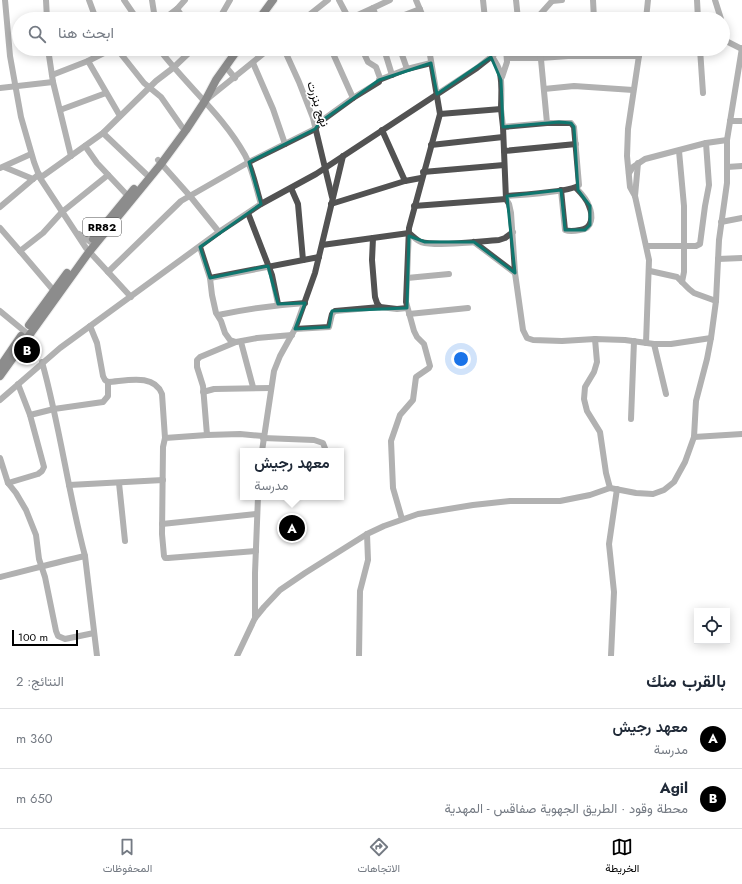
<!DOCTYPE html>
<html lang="ar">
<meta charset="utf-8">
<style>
body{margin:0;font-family:Jost,Vazirmatn,sans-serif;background:#f2f2f3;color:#1f2937;direction:rtl}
.controls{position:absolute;right:12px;bottom:12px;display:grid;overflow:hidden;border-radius:0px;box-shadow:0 2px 10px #0003}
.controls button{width:36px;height:36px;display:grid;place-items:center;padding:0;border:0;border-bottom:1px solid #e0e1e3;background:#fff;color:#1f2937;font:20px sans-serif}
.scale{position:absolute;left:12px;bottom:10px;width:66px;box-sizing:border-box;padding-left:4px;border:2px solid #000;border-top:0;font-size:11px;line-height:14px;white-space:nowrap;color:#000;-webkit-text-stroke:3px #fff;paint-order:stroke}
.you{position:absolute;left:461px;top:359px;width:14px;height:14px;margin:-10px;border:3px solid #fff;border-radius:50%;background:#1a73e8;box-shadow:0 0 0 6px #1a73e833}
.badge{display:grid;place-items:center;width:26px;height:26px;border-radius:50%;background:#000;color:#fff;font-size:13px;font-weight:700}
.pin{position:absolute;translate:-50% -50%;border:2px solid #fff;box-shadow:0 1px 4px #0006}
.popup{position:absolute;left:240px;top:448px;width:104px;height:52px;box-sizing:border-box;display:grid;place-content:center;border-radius:0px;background:#fff;filter:drop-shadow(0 1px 3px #0005);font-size:13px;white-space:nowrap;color:#747a83}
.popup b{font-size:15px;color:#1f2937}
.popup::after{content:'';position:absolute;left:50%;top:100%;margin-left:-8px;border:8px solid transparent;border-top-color:#fff}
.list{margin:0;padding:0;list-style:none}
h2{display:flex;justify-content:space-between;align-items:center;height:52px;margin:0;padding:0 16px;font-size:17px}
h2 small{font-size:13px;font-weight:400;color:#747a83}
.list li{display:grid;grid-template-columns:26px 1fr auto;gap:12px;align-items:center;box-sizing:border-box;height:60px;padding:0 16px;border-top:1px solid #e0e1e3}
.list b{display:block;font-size:15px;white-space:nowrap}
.list p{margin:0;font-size:13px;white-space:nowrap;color:#747a83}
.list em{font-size:13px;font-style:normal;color:#747a83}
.icon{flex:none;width:22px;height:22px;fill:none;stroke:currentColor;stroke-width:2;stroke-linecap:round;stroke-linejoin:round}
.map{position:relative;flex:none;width:742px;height:656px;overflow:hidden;direction:ltr}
.search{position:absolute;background:#fff;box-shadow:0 2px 10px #0003;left:12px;right:12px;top:12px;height:44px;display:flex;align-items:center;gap:10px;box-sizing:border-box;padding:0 14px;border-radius:22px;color:#747a83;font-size:15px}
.sheet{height:172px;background:#fff}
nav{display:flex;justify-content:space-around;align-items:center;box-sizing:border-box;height:56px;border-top:1px solid #e0e1e3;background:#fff;font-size:11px;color:#747a83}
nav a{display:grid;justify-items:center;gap:2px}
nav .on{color:#000}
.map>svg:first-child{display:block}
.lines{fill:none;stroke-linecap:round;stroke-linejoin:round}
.major-casing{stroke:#dbdbdb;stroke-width:10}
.minor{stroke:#525252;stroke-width:6}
.major{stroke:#000;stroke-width:8}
.marked{fill:none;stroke:#0f766e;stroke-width:3;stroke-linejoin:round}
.labels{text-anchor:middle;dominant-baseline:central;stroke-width:3.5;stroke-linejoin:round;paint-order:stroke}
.shield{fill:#fff;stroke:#4c4c4c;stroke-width:1}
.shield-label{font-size:11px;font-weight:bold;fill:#000}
.street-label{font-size:12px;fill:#000;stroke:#fff}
</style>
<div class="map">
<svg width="742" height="656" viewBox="0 0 742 656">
<rect width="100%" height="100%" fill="#fff"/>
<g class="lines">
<!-- major casing -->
<g class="major-casing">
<g id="major">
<path d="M259 19 273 0"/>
<path d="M93 239 134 189"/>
<path d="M29 325 67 273"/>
<path d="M0 367 21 336"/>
<path d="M0 376 89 252 161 164 186 130 205 101 216 80 238 49"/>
</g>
</g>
<!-- minor -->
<g class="minor">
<path d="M5 0 10 56 21 117 34 162 40 178 86 248 131 297"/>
<path d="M46 0 47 19"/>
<path d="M89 0 96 19"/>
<path d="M124 0 137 19"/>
<path d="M152 0 155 19"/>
<path d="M339 0 349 19"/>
<path d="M416 0 424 19"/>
<path d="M483 0 485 19"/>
<path d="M516 0 518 19"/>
<path d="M593 0 594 19"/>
<path d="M697 0 698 19"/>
<path d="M715 0 721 19"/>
<path d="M552 1 562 0"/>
<path d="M177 9 184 19"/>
<path d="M164 19 177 9 185 0"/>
<path d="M219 19 230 0"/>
<path d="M304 19 328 0"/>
<path d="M349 19 373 8"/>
<path d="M377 19 373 8 390 0"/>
<path d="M394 19 420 9"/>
<path d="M434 19 451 15"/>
<path d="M536 19 553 0"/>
<path d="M646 19 648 0"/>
<path d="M723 36 726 41 742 49"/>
<path d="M48 49 53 82 71 156"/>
<path d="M117 49 144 83 161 97 182 127"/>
<path d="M159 49C186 85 223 115 245 155 253 170 256 188 261 204"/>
<path d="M284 49 299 82 313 118 332 197"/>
<path d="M331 49 353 98"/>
<path d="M384 49 392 75"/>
<path d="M400 49 407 69 431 63"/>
<path d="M640 49 628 129 627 156 630 187 635 196 649 260 646 343"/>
<path d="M700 49 703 93"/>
<path d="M507 58H541L568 56H639"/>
<path d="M88 61 120 116"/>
<path d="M253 63 273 109 285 144 315 129 320 122 353 98 379 82 380 78 376 67 368 62 362 49"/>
<path d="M226 67 235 78"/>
<path d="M52 75 88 61 112 49"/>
<path d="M502 77 507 62 506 49"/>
<path d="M379 80 407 69"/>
<path d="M0 88 53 82"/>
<path d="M544 89 574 86 633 90"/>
<path d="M206 100 269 49"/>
<path d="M501 109 503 127 547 123 540 49"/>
<path d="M60 110 106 93"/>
<path d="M440 114 501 109C501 96 503 82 499 69 496 61 491 58 490 49"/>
<path d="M730 121H742"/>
<path d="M382 130 405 181 421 178"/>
<path d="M103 133 146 174"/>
<path d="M431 145 503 137"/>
<path d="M85 146 97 163 128 196"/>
<path d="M504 151 576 144"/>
<path d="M679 151 684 206V272L682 282"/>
<path d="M158 160 190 196 219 232"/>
<path d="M4 167 33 179"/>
<path d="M727 167 742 166"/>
<path d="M0 168 31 154"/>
<path d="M423 172 504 165"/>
<path d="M629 173 633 167 645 159 706 143 727 140"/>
<path d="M40 178 103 133 156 81 173 68 193 49"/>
<path d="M291 188 298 204 303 260"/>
<path d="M561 190 565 230C570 232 575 231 580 230 593 229 593 215 589 206 587 199 581 193 576 188"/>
<path d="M506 196C518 195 573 192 579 185L574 127 571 123H547"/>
<path d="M635 196 638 163"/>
<path d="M506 199 509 204 511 213 515 273 523 330 527 338 533 340 562 341 595 339 625 340 654 344H671L711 338"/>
<path d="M331 204 405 181"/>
<path d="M414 206 506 199 503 127"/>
<path d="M0 207 39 174"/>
<path d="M248 213 272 275 278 304"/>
<path d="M721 222 742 218"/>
<path d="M0 228 20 251"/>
<path d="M79 234 95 245"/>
<path d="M373 238 372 260 375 297 377 303 380 307"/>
<path d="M474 242 515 273"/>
<path d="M322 245 409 233C413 236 416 240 421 242 438 247 480 241 499 240L505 238 513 232"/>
<path d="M647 246H696L700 244 705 206 709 185 706 143"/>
<path d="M200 247 210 278 319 257"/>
<path d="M718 259 742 258"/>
<path d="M650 271 677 277 689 289 694 293 716 301"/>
<path d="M108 272 181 201 249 162 285 144"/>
<path d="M210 278 212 295 216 313 221 321 225 333 230 340 236 342 257 338 292 335"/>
<path d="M407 278 449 274"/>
<path d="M54 291 20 251 43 233 62 212 108 175"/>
<path d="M0 311 29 335"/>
<path d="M409 314 468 308"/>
<path d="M218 315C247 309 275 305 305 303"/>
<path d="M90 326 97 343 103 376 105 380 108 382C126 381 154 373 162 394L165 438"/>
<path d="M295 329 329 327 332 314 335 311 380 307 397 309 407 308"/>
<path d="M595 339 597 362 594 372 585 387 584 399 587 411 600 432 606 473 610 488"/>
<path d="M236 342 200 357 197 360V367L203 386 207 435 240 434 263 436"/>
<path d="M241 342 253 387"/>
<path d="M654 344 666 394"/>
<path d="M42 362C60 426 68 492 85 556"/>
<path d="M18 384 30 415 54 409 103 402 108 396V382"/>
<path d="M203 392 214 389 271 388"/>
<path d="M0 400 60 348 219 232 261 204 316 174 477 68 501 49"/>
<path d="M631 419 634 341"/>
<path d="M207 435 165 438 163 447 162 534 164 556 165 558H168L256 551"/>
<path d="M694 437 742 434"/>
<path d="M263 438 314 440 323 443 326 451"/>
<path d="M262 451 274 371 280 356 295 329 315 273 343 156"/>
<path d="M0 458 8 483 38 474 42 471 44 467 30 415"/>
<path d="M8 483 16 493 26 510 36 535 39 559 45 577 56 631 58 636 65 639 94 633"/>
<path d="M119 483 125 541"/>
<path d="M69 485 163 480"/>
<path d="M402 519 393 488 391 441 400 415 413 400 416 377 429 368 430 366 424 344 417 337 414 331 406 302 409 228 440 114 429 49"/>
<path d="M162 524 256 514"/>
<path d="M0 577C29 570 57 562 85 556L97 656"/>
<path d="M255 618V573L258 497"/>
<path d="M237 656 255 618 264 607 280 590 305 573 367 534 384 526 418 514 473 505 510 501H560L590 495 610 488 636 493 653 494 664 490 674 482 685 462 694 437 696 401 707 359 711 338 716 301 719 240 727 183V140L742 48"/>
<path d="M359 656 360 591 368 560 367 534"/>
<path d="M611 656 614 592 609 544 617 489"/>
</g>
<!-- major -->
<use href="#major" class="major"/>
</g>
<!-- marked area -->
<path d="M0 0H742V656H0ZM491 57 501 80 503 127 559 122 571 123 574 127 578 190 590 206V225L585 230H565L561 190 507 196 515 273 474 242H425L409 236 407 308 332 311 329 327 295 329 305 303 278 304 268 266 210 278 200 247 261 204 249 162 315 129 320 122 379 80 431 63 437 94Z" fill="#fff" fill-opacity=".55" fill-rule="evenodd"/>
<path class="marked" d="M491 57 501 80 503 127 559 122 571 123 574 127 578 190 590 206V225L585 230H565L561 190 507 196 515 273 474 242H425L409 236 407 308 332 311 329 327 295 329 305 303 278 304 268 266 210 278 200 247 261 204 249 162 315 129 320 122 379 80 431 63 437 94Z"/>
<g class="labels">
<!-- shield labels -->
<rect class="shield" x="83" y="218" width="38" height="18" rx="3"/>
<g class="shield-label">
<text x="102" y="227">RR82</text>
</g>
<!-- street labels -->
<g class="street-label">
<text transform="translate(318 104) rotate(72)">نهج بنزرت</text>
</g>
</g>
</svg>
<div class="controls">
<button><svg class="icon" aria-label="locate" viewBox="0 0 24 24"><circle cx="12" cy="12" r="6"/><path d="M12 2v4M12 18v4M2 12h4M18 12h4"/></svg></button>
</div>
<div class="scale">100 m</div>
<div class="you"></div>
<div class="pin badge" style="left:292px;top:528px">A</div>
<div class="popup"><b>معهد رجيش</b>مدرسة</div>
<div class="pin badge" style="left:27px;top:350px">B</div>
<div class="search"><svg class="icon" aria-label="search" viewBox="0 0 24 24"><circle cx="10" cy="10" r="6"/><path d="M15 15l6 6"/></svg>ابحث هنا</div>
</div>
<section class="sheet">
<h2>بالقرب منك<small>النتائج: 2</small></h2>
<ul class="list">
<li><span class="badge">A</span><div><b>معهد رجيش</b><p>مدرسة</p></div><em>360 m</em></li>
<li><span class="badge">B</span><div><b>Agil</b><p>محطة وقود · الطريق الجهوية صفاقس - المهدية</p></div><em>650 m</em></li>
</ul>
</section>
<nav>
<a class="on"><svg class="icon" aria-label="map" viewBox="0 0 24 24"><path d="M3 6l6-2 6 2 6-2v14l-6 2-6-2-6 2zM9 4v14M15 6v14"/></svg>الخريطة</a>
<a><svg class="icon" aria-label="directions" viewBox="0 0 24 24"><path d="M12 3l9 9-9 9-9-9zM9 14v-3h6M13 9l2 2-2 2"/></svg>الاتجاهات</a>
<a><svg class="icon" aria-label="saved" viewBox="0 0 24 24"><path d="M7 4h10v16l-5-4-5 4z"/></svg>المحفوظات</a>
</nav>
